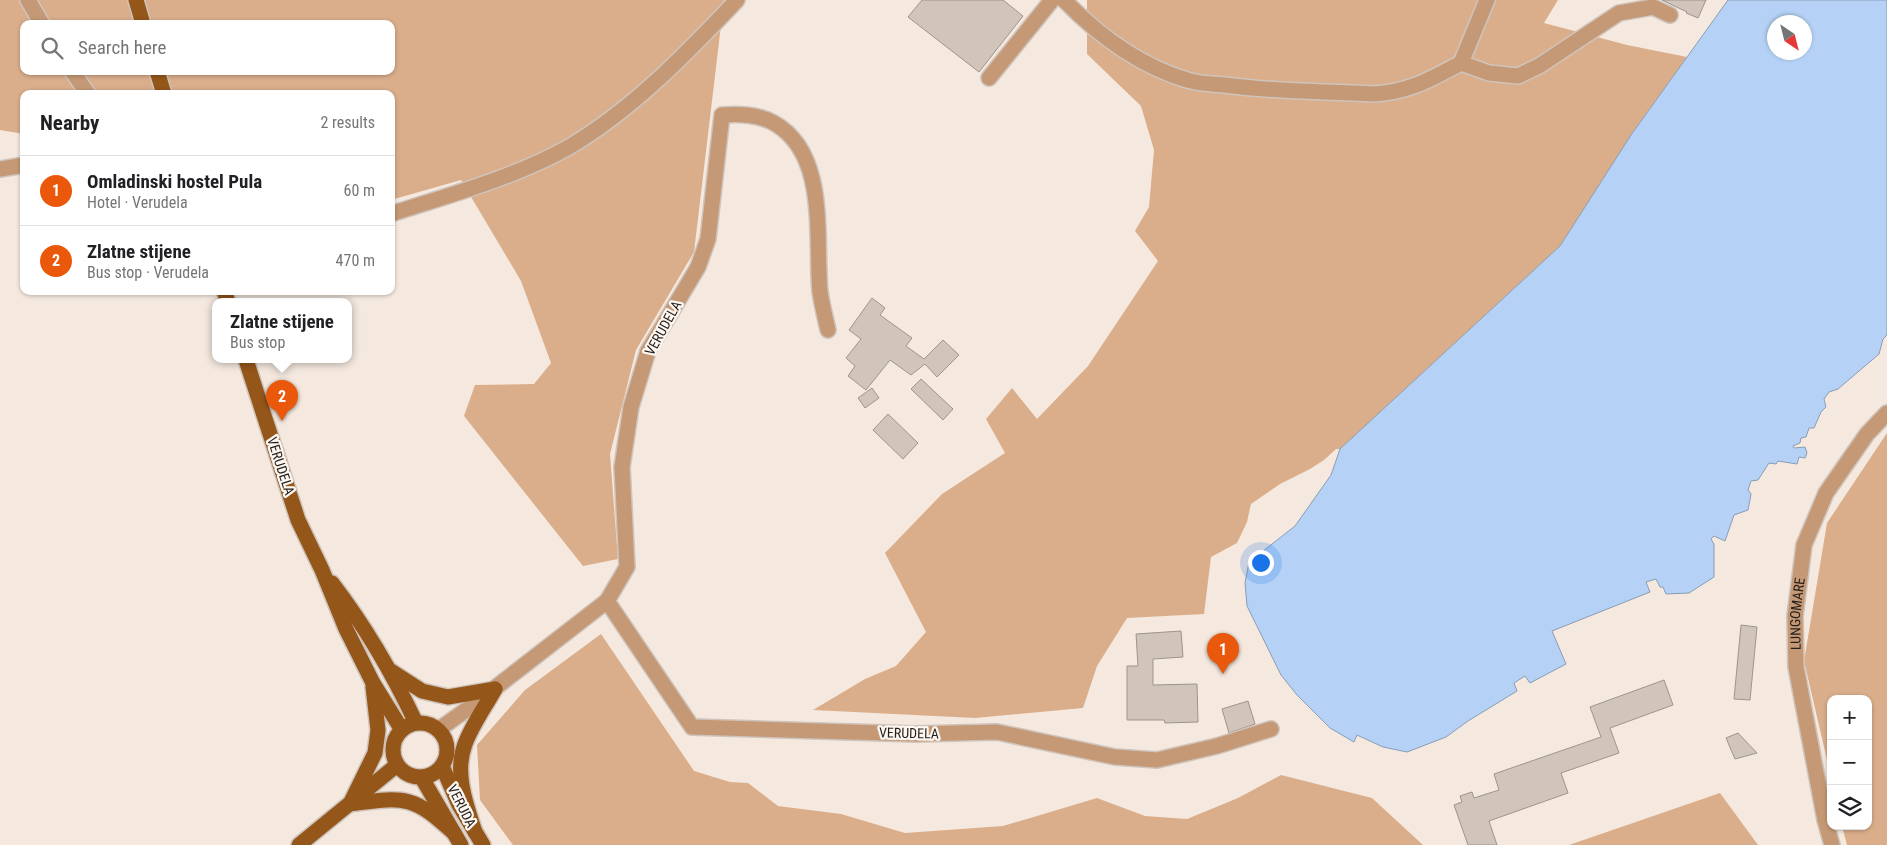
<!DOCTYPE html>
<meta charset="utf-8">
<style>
body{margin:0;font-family:"Roboto Condensed",sans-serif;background:#f2f2f2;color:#202124}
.controls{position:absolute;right:15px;bottom:15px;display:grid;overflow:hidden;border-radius:10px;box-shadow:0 1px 4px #0004}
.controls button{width:45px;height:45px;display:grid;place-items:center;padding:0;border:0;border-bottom:1px solid #e0e0e0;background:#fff;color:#202124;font:25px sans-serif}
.compass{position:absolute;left:1767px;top:15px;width:45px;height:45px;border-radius:50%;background:#fff;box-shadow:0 1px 4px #0004;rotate:145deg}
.you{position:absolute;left:1260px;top:562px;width:18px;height:18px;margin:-12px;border:4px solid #fff;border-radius:50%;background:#1a73e8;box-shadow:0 0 0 8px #1a73e833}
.badge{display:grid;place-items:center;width:32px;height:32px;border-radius:50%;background:#ea580c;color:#fff;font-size:16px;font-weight:700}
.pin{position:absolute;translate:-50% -41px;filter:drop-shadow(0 1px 2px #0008)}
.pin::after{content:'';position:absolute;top:26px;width:18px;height:15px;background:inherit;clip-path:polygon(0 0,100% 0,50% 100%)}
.popup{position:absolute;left:212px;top:298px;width:140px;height:65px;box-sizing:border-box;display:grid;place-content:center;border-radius:10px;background:#fff;filter:drop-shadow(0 1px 4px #0005);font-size:16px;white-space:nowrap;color:#757577}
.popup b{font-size:19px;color:#202124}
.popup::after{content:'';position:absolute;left:50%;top:100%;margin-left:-10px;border:10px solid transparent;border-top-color:#fff}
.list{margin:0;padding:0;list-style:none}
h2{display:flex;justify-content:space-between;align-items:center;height:65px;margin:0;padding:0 20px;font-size:21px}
h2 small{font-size:16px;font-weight:400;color:#757577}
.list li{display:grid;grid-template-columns:32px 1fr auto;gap:15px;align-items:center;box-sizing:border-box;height:70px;padding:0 20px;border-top:1px solid #e0e0e0}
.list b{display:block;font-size:19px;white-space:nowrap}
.list p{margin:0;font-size:16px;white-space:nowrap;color:#757577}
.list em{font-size:16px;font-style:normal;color:#757577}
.icon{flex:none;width:28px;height:28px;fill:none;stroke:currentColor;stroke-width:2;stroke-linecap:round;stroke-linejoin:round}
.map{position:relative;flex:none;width:1887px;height:845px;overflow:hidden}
.search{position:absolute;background:#fff;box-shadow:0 1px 4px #0004;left:20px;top:20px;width:375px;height:55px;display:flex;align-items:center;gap:12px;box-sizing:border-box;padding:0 18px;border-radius:10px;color:#757577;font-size:19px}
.panel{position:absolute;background:#fff;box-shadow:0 1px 4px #0004;left:20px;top:90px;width:375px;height:205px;border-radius:10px}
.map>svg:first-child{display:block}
.green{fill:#daae8b;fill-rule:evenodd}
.water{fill:#b5d2f6;stroke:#899cb4;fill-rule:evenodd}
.building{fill:#d0c4bb;stroke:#9f948b}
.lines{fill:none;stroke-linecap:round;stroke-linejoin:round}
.minor-casing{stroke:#cfc4bc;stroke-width:18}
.major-casing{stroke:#cfc4bc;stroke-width:18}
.minor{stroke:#c59975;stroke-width:15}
.major{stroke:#945619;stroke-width:15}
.labels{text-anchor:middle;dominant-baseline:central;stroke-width:4.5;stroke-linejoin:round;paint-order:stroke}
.street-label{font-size:14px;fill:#231e1b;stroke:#fef7f1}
</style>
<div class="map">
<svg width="1887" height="845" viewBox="0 0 1887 845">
<rect width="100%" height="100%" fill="#f5e9df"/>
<!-- green -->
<g class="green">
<path d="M0 0H724L694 252 636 350 610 454 618 559 583 566 464 416 475 385 534 384 551 363 521 281 461 180 391 200V94H24V134L0 130ZM24 24H391V71H24Z"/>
<path d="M1087 0H1558L1544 23 1627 45 1687 57 1631 135 1560 246 1340 449H1336L1324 460 1310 469 1280 484 1251 504 1247 522 1237 543 1211 557 1204 614 1127 618 1097 666 1083 708 975 718 813 710 865 679 896 666 926 632 885 553 942 494 1005 453 986 419 1012 388 1037 419 1088 366 1158 261 1135 231 1149 207 1154 150 1141 106 1087 54Z"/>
<path d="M1887 433V845H1847L1842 826H1868V699H1831V777L1804 661 1827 523Z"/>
<path d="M601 634 694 771 730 782 748 783 778 806 841 814 905 833 1003 826 1097 798 1145 816 1187 819 1238 798 1281 775 1372 798 1423 845H513L480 800 477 745 525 690Z"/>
<path d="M1720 793 1758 845H1569Z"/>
</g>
<!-- water -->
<path class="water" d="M1728 0H1887V335L1883 339 1879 354 1838 389 1829 392 1824 399 1826 407 1821 412 1814 428H1809L1806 437 1801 438 1800 443 1793 446 1794 448 1805 447 1807 453 1805 458 1799 457 1797 464 1778 461 1776 464 1769 463 1758 480 1751 481 1748 490 1751 494 1748 510 1734 515 1725 541 1714 536 1711 539 1714 544V577L1689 593 1666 594 1663 587H1660L1656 579 1646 582 1650 592 1552 631 1566 664 1530 683 1525 676 1514 683 1517 691 1468 721 1446 737 1407 752 1383 747 1357 735 1354 742 1330 728 1297 695 1281 675 1247 606 1245 583 1249 562 1295 526 1331 475 1340 449 1560 246 1631 135ZM1774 22H1804V52H1774Z"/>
<!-- building -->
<g class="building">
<path d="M922 0H1003L1023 16 979 72 908 17Z"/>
<path d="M1662 0H1706L1698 18 1686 13 1687 12Z"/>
<path d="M872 298 885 308 880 315 912 338 906 346 924 359 943 340 959 355 937 377 925 364 911 375 890 360 866 390 848 376 855 366 846 358 861 339 849 330Z"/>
<path d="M921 379 953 409 943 420 911 389Z"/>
<path d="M872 388 879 398 865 408 858 398Z"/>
<path d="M888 414 918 443 903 459 873 430Z"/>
<path d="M1741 625 1757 627 1750 700 1734 699Z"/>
<path d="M1181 631 1183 657 1153 659V685L1197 684 1198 722 1165 723 1164 720H1127V666H1138L1136 634Z"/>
<path d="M1664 680 1673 705 1610 728 1619 753 1561 773 1568 793 1489 821 1497 845H1468L1454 805 1462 802 1460 796 1472 792 1474 798 1499 790 1494 774 1601 737 1590 707Z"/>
<path d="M1248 701 1255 724 1229 733 1222 709Z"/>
<path d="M1738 733 1757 753 1735 759 1726 738Z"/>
</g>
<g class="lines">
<!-- minor casing -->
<g class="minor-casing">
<g id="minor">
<path d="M28 0 42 24"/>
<path d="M1064 0C1098 35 1140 66 1187 80 1199 84 1213 84 1225 85 1274 92 1324 91 1373 94 1409 92 1429 80 1461 63L1489 73 1518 76 1539 66 1619 13 1653 7 1670 15"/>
<path d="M1461 63 1487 0"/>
<path d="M72 71 88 94"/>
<path d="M989 78 1052 0"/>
<path d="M0 169 24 165"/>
<path d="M391 214C449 195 516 177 569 147 633 109 686 54 737 0"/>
<path d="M607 601 692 727 916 734 997 732 1115 757 1157 760 1217 746 1271 729"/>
<path d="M438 730 473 705 607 601 627 567 622 467 631 407 648 351 698 267 708 239 722 115C739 114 758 114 774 123 829 154 815 239 820 292 822 305 825 317 828 330"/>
<path id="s1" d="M1832 845 1825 820 1796 667 1795 616 1804 545 1826 493 1867 434 1887 413"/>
</g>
</g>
<!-- major casing -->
<g class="major-casing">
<g id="major">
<path d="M136 0 143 24"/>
<path d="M157 71 164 94"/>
<path d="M224 291 228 302"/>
<path d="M246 360 298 520 322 570 346 629 373 683 402 730"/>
<path d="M332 583C365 626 393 674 416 723"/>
<path d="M391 671 422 691 448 697 495 689"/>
<circle cx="420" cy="750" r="27"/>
<path d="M442 766 459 805 483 845"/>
<path d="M422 778 461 845"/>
<path d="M350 804 375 753 378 730 373 687"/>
<path d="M350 804C369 802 391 797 409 802 427 807 441 822 454 833"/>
<path d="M475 832C466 804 454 773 465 744 472 725 485 707 495 689"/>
<path d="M299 845 397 765"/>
</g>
</g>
<!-- minor -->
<use href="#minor" class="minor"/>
<!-- major -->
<use href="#major" class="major"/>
</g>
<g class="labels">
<!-- street labels -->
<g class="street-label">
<text transform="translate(663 328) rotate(-61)">VERUDELA</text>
<text transform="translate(281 466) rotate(72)">VERUDELA</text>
<text stroke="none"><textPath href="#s1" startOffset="235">LUNGOMARE</textPath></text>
<text transform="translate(909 733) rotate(1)">VERUDELA</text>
<text transform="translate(462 806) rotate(63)">VERUDA</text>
</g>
</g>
</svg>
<div class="controls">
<button>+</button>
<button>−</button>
<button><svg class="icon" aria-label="layers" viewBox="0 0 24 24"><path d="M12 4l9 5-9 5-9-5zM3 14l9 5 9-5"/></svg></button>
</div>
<svg class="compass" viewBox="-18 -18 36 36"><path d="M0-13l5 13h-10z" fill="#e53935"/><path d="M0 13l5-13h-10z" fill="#757577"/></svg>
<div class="you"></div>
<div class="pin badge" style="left:1223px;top:674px">1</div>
<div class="pin badge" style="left:282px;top:421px">2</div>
<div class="popup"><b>Zlatne stijene</b>Bus stop</div>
<div class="search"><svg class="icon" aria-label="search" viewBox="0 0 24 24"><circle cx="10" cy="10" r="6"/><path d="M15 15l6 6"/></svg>Search here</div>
<section class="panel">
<h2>Nearby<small>2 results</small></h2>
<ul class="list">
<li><span class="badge">1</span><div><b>Omladinski hostel Pula</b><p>Hotel · Verudela</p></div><em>60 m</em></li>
<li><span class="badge">2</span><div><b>Zlatne stijene</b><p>Bus stop · Verudela</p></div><em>470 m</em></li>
</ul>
</section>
</div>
